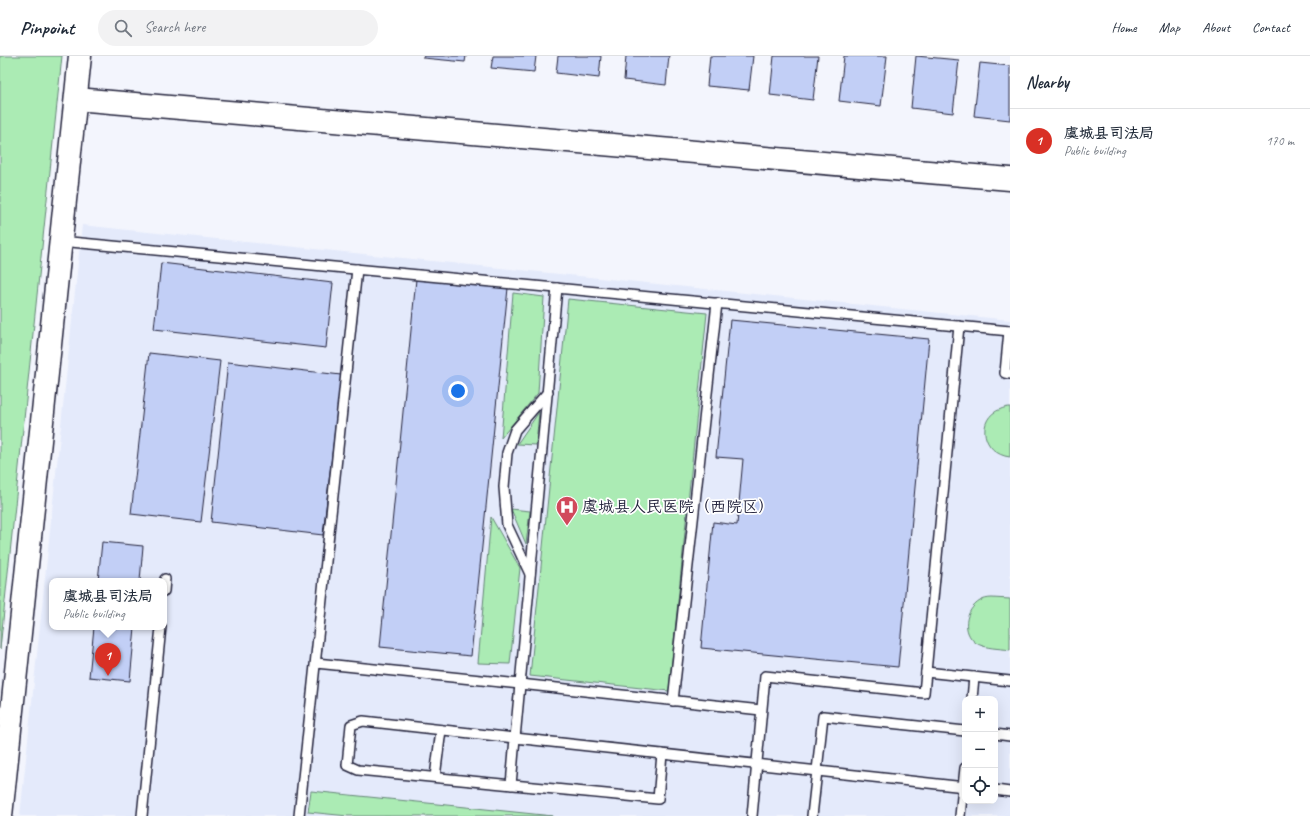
<!DOCTYPE html>
<meta charset="utf-8">
<style>
body{margin:0;font-family:Caveat,"LXGW WenKai TC",sans-serif;background:#f2f2f3;color:#1f2937}
.controls{position:absolute;right:12px;bottom:12px;display:grid;overflow:hidden;border-radius:8px;box-shadow:0 4px 16px #0002}
.controls button{width:36px;height:36px;display:grid;place-items:center;padding:0;border:0;border-bottom:1px solid #e0e1e3;background:#fff;color:#1f2937;font:20px sans-serif}
.you{position:absolute;left:458px;top:335px;width:14px;height:14px;margin:-10px;border:3px solid #fff;border-radius:50%;background:#1a73e8;box-shadow:0 0 0 6px #1a73e833}
.badge{display:grid;place-items:center;width:26px;height:26px;border-radius:50%;background:#d93025;color:#fff;font-size:13px;font-weight:700}
.pin{position:absolute;translate:-50% -33px;filter:drop-shadow(0 1px 2px #0008)}
.pin::after{content:'';position:absolute;top:21px;width:14px;height:12px;background:inherit;clip-path:polygon(0 0,100% 0,50% 100%)}
.popup{position:absolute;left:49px;top:522px;width:118px;height:52px;box-sizing:border-box;display:grid;place-content:center;border-radius:8px;background:#fff;filter:drop-shadow(0 1px 3px #0005);font-size:13px;white-space:nowrap;color:#747a83}
.popup b{font-size:15px;color:#1f2937}
.popup::after{content:'';position:absolute;left:50%;top:100%;margin-left:-8px;border:8px solid transparent;border-top-color:#fff}
.list{margin:0;padding:0;list-style:none}
h2{display:flex;justify-content:space-between;align-items:center;height:52px;margin:0;padding:0 16px;font-size:17px}
h2 small{font-size:13px;font-weight:400;color:#747a83}
.list li{display:grid;grid-template-columns:26px 1fr auto;gap:12px;align-items:center;box-sizing:border-box;height:64px;padding:0 16px;border-top:1px solid #e0e1e3}
.list b{display:block;font-size:15px;white-space:nowrap}
.list p{margin:0;font-size:13px;white-space:nowrap;color:#747a83}
.list em{font-size:13px;font-style:normal;color:#747a83}
.icon{flex:none;width:22px;height:22px;fill:none;stroke:currentColor;stroke-width:2;stroke-linecap:round;stroke-linejoin:round}
.map{position:relative;flex:none;width:1010px;height:760px;overflow:hidden}
header{display:flex;align-items:center;gap:24px;box-sizing:border-box;height:56px;padding:0 20px;background:#fff;border-bottom:1px solid #e0e1e3}
header strong{font-size:19px}
nav{display:flex;gap:22px;margin-inline-start:auto;font-size:14px}
.search{width:280px;height:36px;background:#f2f2f3;display:flex;align-items:center;gap:10px;box-sizing:border-box;padding:0 14px;border-radius:22px;color:#747a83;font-size:15px}
main{display:flex}
aside{flex:1;background:#fff}
.map>svg:first-child{display:block}
.built{fill:#e4eafb;fill-rule:evenodd}
.green{fill:#abebb4;stroke:#668678}
.building{fill:#c2cff6;stroke:#22223b}
.lines{fill:none;stroke-linecap:round;stroke-linejoin:round}
.service-casing{stroke:#22223b;stroke-width:12}
.tertiary-casing{stroke:#22223b;stroke-width:25}
.service{stroke:#fff;stroke-width:9}
.tertiary{stroke:#fff;stroke-width:22}
.labels{text-anchor:middle;dominant-baseline:central;stroke-width:3.5;stroke-linejoin:round;paint-order:stroke}
.poi-label{font-size:16px;fill:#22223b;stroke:#fff;text-anchor:start}
</style>
<header>
<strong>Pinpoint</strong>
<div class="search"><svg class="icon" aria-label="search" viewBox="0 0 24 24"><circle cx="10" cy="10" r="6"/><path d="M15 15l6 6"/></svg>Search here</div>
<nav><a>Home</a><a>Map</a><a>About</a><a>Contact</a></nav>
</header>
<main>
<div class="map">
<svg width="1010" height="760" viewBox="0 0 1010 760">
<rect width="100%" height="100%" fill="#f3f5fd"/>
<filter id="ink" filterUnits="userSpaceOnUse"><feTurbulence type="fractalNoise" baseFrequency=".025" numOctaves="2"/><feDisplacementMap in="SourceGraphic" scale="8" xChannelSelector="R" yChannelSelector="G"/><feConvolveMatrix kernelMatrix="1 2 1 2 8 2 1 2 1" color-interpolation-filters="sRGB"/></filter>
<g filter="url(#ink)">
<!-- built -->
<path class="built" d="M82 169 128 174 1010 264V760H20ZM52 525H164V571H52ZM965 643H995V745H965Z"/>
<!-- green -->
<g class="green">
<path d="M0 0H62L0 593Z"/>
<path d="M513 237 544 241 538 337 501 382Z"/>
<path d="M568 243 707 257 669 635 530 620Z"/>
<path d="M1010 351V401C982 398 975 362 1001 353 1003 352 1007 351 1010 351Z"/>
<path d="M539 356 536 389 517 388Z"/>
<path d="M511 453 530 455 526 488Z"/>
<path d="M491 461 520 512 510 608 478 607Z"/>
<path d="M992 542 1010 543V594C999 592 986 593 976 587 961 576 965 554 980 545 983 543 988 542 992 542Z"/>
<path d="M311 735 553 760H348L308 756Z"/>
</g>
<!-- building -->
<g class="building">
<path d="M423 0H466L465 6 423 2Z"/>
<path d="M493 0H536L534 16 491 12Z"/>
<path d="M558 0H601L599 22 556 17Z"/>
<path d="M626 0H669L666 29 624 24Z"/>
<path d="M710 0H753L749 34 707 30Z"/>
<path d="M774 0H818L813 44 770 39Z"/>
<path d="M844 0H887L881 50 839 45Z"/>
<path d="M916 0 959 4 953 57 911 52Z"/>
<path d="M980 7 1010 10V64L974 60Z"/>
<path d="M161 207 333 227 326 292 154 273Z"/>
<path d="M416 223 508 232 471 600 380 591Z"/>
<path d="M730 264 929 283 898 611 701 592 713 466 737 469 743 403 716 401Z"/>
<path d="M149 297 220 305 201 466 131 458Z"/>
<path d="M228 306 341 319 323 479 211 466Z"/>
<path d="M102 486 143 490 140 525H98Z"/>
<path d="M94 571H135L130 625 89 621Z"/>
</g>
<g class="lines">
<!-- service casing -->
<g class="service-casing">
<g id="service">
<path d="M60 185 1010 275"/>
<path d="M557 232 515 682 965 731"/>
<path d="M1009 275 1005 317 1010 318"/>
<path d="M530 518 507 469 504 431 507 397 515 374 548 336"/>
<path d="M164 535 165 523"/>
<path d="M316 607 520 628 761 654"/>
<path d="M926 616 1010 625"/>
<path d="M972 643 974 621"/>
<path d="M673 645 717 247"/>
<path d="M995 678 1010 680"/>
<path d="M435 721 441 674"/>
<path d="M511 729 515 682 363 665 351 669 347 709 358 714 658 743 662 698"/>
<path d="M995 734 1010 736"/>
<path d="M142 760 161 571"/>
<path d="M299 760 357 213"/>
<path d="M752 760 765 620 924 637 959 270"/>
<path d="M812 760 823 660 965 675"/>
<path d="M960 760 965 712"/>
</g>
</g>
<!-- tertiary casing -->
<g class="tertiary-casing">
<g id="tertiary">
<path d="M76 43 1010 123"/>
<path d="M1 760 80 0"/>
</g>
</g>
<!-- service -->
<use href="#service" class="service"/>
<!-- tertiary -->
<use href="#tertiary" class="tertiary"/>
</g>
</g>
<!-- icons -->
<defs>
<g id="hospital-pin" transform="scale(1.15)"><path d="M0 17L-7.5 6A9.5 9.5 0 1 1 7.5 6Z" fill="#d1495b" stroke="#fff"/><path d="M-5-5h3v3.5h4V-5h3V5h-3V1.5h-4V5h-3Z" fill="#fff"/></g>
</defs>
<g fill-rule="evenodd">
<use href="#hospital-pin" x="567" y="451"/>
</g>
<g class="labels">
<!-- poi labels -->
<g class="poi-label">
<text x="582" y="451">虞城县人民医院（西院区）</text>
</g>
</g>
</svg>
<div class="controls">
<button>+</button>
<button>−</button>
<button><svg class="icon" aria-label="locate" viewBox="0 0 24 24"><circle cx="12" cy="12" r="6"/><path d="M12 2v4M12 18v4M2 12h4M18 12h4"/></svg></button>
</div>
<div class="you"></div>
<div class="pin badge" style="left:108px;top:620px">1</div>
<div class="popup"><b>虞城县司法局</b>Public building</div>
</div>
<aside>
<h2>Nearby<small></small></h2>
<ul class="list">
<li><span class="badge">1</span><div><b>虞城县司法局</b><p>Public building</p></div><em>170 m</em></li>
</ul>
</aside>
</main>
